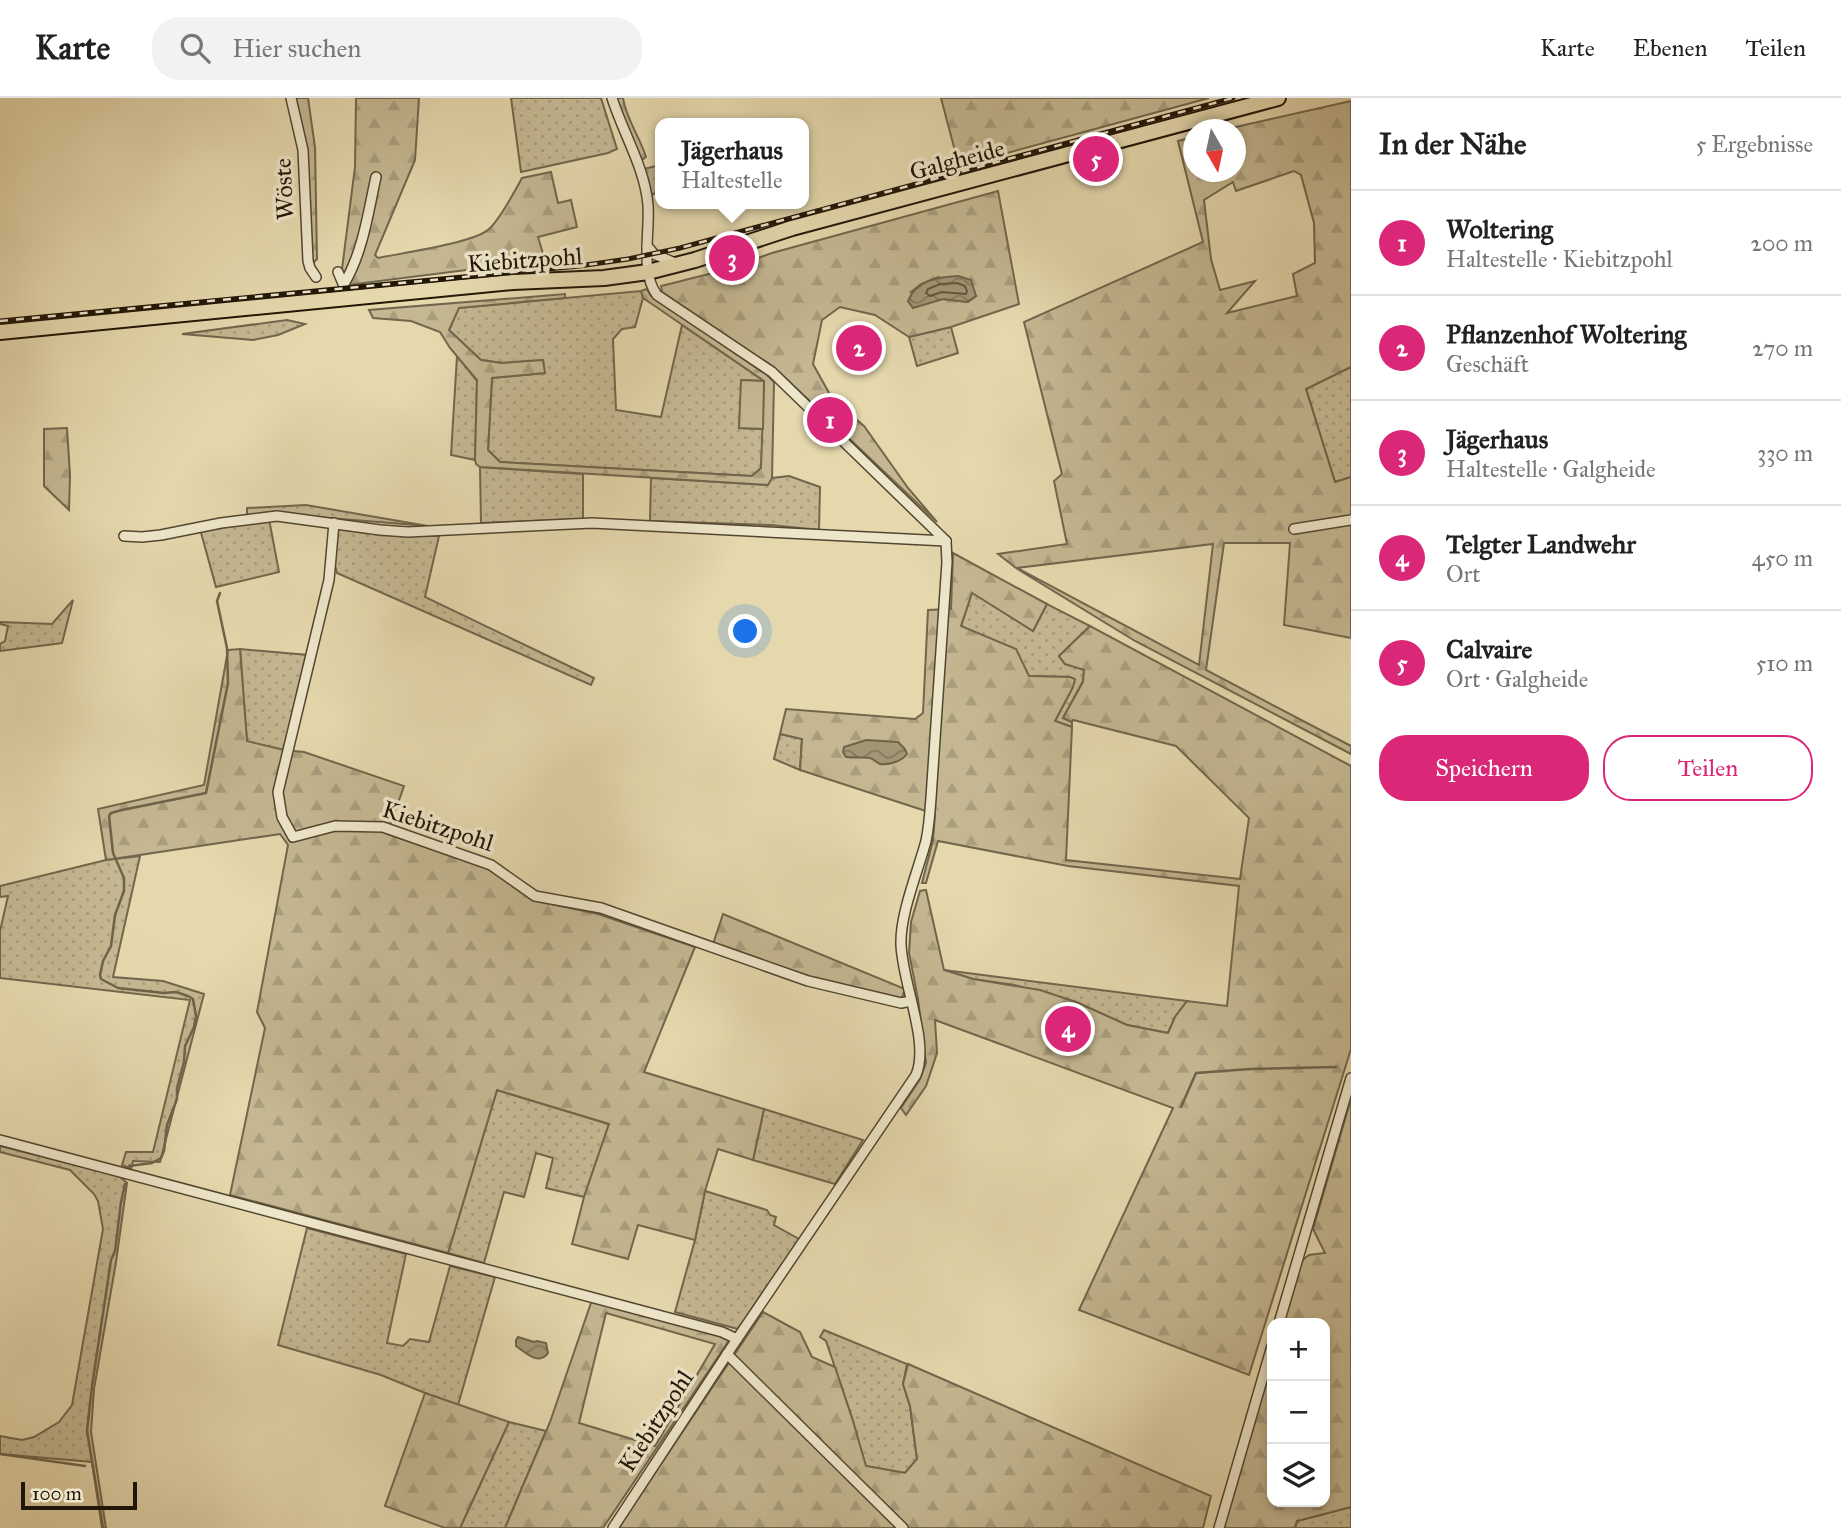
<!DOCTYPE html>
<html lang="de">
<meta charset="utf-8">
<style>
body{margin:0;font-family:"IM FELL Great Primer",serif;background:#f2f2f2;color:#222}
.controls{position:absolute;right:21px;bottom:21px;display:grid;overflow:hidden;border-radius:14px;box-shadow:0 4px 10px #0003}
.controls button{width:63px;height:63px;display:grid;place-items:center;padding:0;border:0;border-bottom:2px solid #e0e0e0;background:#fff;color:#222;font:35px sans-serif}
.compass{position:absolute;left:1183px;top:21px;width:63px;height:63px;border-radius:50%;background:#fff;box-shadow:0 4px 10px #0003;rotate:171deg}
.scale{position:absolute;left:21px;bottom:18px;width:116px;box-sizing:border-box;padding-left:7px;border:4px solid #211607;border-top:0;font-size:19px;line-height:24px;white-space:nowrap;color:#211607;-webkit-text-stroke:5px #eee6ca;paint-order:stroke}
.you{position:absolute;left:746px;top:534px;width:24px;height:24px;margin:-18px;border:5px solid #fff;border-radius:50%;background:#1a73e8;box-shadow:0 0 0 10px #1a73e833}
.badge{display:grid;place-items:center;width:46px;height:46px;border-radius:50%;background:#db2777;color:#fff;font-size:23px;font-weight:700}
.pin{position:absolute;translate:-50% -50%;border:4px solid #fff;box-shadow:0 2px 7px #0006}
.popup{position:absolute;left:655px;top:20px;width:154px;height:91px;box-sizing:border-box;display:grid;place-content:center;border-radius:14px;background:#fff;filter:drop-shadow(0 2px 5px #0005);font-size:23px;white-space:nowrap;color:#767676}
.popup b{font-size:26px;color:#222}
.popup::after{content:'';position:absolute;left:50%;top:100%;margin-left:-14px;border:14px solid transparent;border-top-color:#fff}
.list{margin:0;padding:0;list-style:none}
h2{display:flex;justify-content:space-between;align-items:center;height:91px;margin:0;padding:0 28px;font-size:30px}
h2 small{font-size:23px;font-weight:400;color:#767676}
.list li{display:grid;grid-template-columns:46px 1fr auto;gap:21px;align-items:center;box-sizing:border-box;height:105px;padding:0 28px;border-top:2px solid #e0e0e0}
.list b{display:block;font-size:26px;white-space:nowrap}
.list p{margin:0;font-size:23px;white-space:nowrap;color:#767676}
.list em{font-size:23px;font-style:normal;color:#767676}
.actions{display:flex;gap:14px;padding:21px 28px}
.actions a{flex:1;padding:16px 0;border:2px solid #db2777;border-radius:28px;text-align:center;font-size:24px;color:#db2777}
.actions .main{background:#db2777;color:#fff}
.icon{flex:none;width:38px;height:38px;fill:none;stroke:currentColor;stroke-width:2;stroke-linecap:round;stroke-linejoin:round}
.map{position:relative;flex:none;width:1351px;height:1430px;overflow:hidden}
header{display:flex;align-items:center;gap:42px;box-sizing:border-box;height:98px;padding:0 35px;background:#fff;border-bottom:2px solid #e0e0e0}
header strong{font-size:33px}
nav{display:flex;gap:38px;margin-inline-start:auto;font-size:24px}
.search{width:490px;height:63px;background:#f2f2f2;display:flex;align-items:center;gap:18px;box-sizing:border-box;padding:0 24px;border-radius:28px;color:#767676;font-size:26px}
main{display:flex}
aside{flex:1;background:#fff}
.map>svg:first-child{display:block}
.grass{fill:url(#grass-dots);stroke:#72664c;stroke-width:2}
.forest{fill:url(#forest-firs);stroke:#72664c;stroke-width:2;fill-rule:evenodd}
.garden{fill:#c4b791;stroke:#72664c;stroke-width:2}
.water{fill:url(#water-waves);stroke:#6e6349;stroke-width:2}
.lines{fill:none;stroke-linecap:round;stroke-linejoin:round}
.shore{stroke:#62563e;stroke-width:2}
.stream{stroke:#6e6349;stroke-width:2.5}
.street-casing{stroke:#524630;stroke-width:12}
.primary-casing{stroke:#211607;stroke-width:18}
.street{stroke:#eee6ca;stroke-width:9}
.primary{stroke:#e5d8ad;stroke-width:14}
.rail-casing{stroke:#211607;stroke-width:5}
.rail{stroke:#eee6ca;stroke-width:2.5;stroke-dasharray:8;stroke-linecap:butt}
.labels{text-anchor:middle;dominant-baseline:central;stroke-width:7;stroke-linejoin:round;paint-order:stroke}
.street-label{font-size:24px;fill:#211607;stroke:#eee6ca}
</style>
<header>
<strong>Karte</strong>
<div class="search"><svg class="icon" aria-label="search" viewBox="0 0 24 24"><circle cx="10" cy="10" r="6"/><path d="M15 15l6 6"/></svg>Hier suchen</div>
<nav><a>Karte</a><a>Ebenen</a><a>Teilen</a></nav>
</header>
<main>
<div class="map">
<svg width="1351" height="1430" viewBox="0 0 1351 1430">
<defs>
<pattern id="grass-dots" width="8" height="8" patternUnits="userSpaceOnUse" patternTransform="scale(1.75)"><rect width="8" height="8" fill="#c4b791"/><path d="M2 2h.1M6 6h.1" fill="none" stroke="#a89d7c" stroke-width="1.8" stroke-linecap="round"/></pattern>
<pattern id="forest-firs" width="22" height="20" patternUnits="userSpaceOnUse" patternTransform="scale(1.75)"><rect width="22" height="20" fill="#c4b791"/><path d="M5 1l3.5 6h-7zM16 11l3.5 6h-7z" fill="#a89d7c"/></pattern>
<pattern id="water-waves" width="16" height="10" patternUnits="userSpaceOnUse" patternTransform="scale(1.75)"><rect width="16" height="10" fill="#a29675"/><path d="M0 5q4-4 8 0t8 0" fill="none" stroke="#84795e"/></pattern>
</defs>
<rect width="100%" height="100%" fill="#e5d8ad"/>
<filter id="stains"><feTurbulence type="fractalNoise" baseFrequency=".00286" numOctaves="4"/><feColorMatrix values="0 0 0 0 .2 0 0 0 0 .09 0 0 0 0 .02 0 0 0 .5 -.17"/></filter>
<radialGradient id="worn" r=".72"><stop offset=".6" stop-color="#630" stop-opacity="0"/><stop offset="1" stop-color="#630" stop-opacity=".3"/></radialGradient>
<!-- grass -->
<g class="grass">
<path d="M511 0H601L617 51 608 55 521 74Z"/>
<path d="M660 67V94L651 97 644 71Z"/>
<path d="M641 193 643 200 635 229 622 231 613 241 616 312 661 319 682 227 764 283 742 282 739 330 763 331 761 370 752 378 500 364 488 352 492 280 544 275 543 262 502 265 481 262 449 232 458 210Z"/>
<path d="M287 222 305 226 278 237 253 242 182 236Z"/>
<path d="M951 229 958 255 917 268 909 239Z"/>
<path d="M457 258 477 283 475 362 451 357Z"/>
<path d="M1351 269V379L1335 384 1306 291Z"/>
<path d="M480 369 583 376V421L481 425Z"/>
<path d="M789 378 820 389 819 432 771 427 650 423 651 380 767 387 772 380Z"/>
<path d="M306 407 428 428 304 418H247V410Z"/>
<path d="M269 421 279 474 216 489 200 431Z"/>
<path d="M342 429C375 434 406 439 439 438L425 499 594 580 591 587 337 475 334 464 337 433Z"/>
<path d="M972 494 1033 533 1047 506 1090 528 1059 558 1065 566 1084 571 1083 583 1063 620 1072 624V629L1055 623 1073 589 1070 579 1029 578 1025 572 961 528Z"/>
<path d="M73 502 62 545 0 553V546L5 543 8 528 0 526V524L52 526Z"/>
<path d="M240 551 308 557 284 652 247 644Z"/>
<path d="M780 636 802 641 800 672 774 661Z"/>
<path d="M140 758 113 879 163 883 204 896 160 1064 133 1063 131 1071 122 1067 126 1054H153L190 902 0 880V833L8 798 0 799V788L106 762Z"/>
<path d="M944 872 1187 903 1175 919 1168 935 1127 927 1076 904 1014 887 973 881Z"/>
<path d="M497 992 609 1026 584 1099 546 1090 553 1060 536 1055 524 1099 504 1094 484 1165 448 1155Z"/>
<path d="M764 1011 863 1042 835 1086 753 1062Z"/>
<path d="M0 1048 119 1078 127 1085 116 1164 94 1291 91 1334 106 1430H102L92 1364 0 1356V1338L22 1342 34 1339 59 1324 72 1307 103 1131 98 1103 94 1096 70 1072 0 1054Z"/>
<path d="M705 1093 767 1112 770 1117 776 1119 774 1127 799 1141 738 1231 675 1214 695 1142Z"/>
<path d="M307 1130 406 1156 387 1245 403 1248 410 1241 429 1244 450 1168 495 1179 458 1307 425 1295 381 1277 278 1247Z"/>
<path d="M824 1232 907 1266 903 1286 910 1308 917 1361 905 1375 865 1368 853 1323 826 1243 820 1239Z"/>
<path d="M509 1324 546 1333 505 1430H460Z"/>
<path d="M1351 1409V1430H1295L1297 1423Z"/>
</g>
<!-- forest -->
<g class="forest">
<path d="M294 0H308L315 49 317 161 312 166Z"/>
<path d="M356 0H419L415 62 375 157 378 160C402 155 474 145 489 131 500 121 515 93 522 80L551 74 558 105 571 102 577 129 538 139 545 162 348 187 345 184 342 171 355 69Z"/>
<path d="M617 0H623C626 21 640 39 646 59L641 63 622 16Z"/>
<path d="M941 0H1209L959 68Z"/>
<path d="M1351 3V269L1306 291 1335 384 1351 379V540L1284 527 1290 445H1224L1206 572 1351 648V656L1135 543 1016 470 998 456 1067 446 1054 383 1062 376 1024 224 1203 144 1178 43 1193 39 1194 74H1236V32L1227 31ZM1294 73 1301 77 1314 125 1315 165 1293 176 1297 198 1227 215 1255 183 1220 192 1211 161 1204 102 1233 84 1236 93ZM1213 446 1199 567 1017 470Z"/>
<path d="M998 93 1019 206 951 229 909 239 875 217 840 209 822 222 813 266 833 302 864 328 908 390 937 424 775 270 662 194 661 188 725 172 772 155ZM938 179 976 198 968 204 943 201 911 194 921 186Z"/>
<path d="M647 191 651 198 767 277 774 284 772 380 768 387 480 369 476 366 475 362 477 282 450 250 440 234 411 223 373 220 369 212 565 196V200L459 210 449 232 481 262 502 265 543 262 545 275 492 280 488 352 500 364 752 378 761 370 764 283 643 200 641 193Z"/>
<path d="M67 330 70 377 69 412 44 388V331Z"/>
<path d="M953 455 1047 506 1033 533 972 495 961 528 1016 551 1029 578 1070 579 1075 581 1073 589 1055 623 1072 629 1066 762 1240 781 1249 720 1176 648 1073 622 1072 624 1063 620 1083 584 1084 572 1065 566 1059 558 1090 528 1351 668V951L1249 1277 1079 1212 1173 1010 935 922 937 955 926 988 906 1017 901 1010 920 981 926 965 918 901 909 855 911 824 920 793 926 792 944 872 973 881 1040 892 1076 904 1127 927 1168 935 1175 919 1187 903 1227 908 1239 788 1068 768 938 743 926 785H922L933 742 935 716 800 672 802 641 780 636 786 611 915 621 923 615 928 512 951 511Z"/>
<path d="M240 551 247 643 284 652 304 654 404 688 387 736 487 770 532 802 598 816 695 849 644 974 764 1011 753 1062 718 1051 705 1093 695 1142 638 1127 628 1161 572 1146 584 1099 609 1026 497 992 448 1155 230 1097 265 930 257 914 288 747 280 736 106 762 98 711 204 687 228 552Z"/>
<path d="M723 816 905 891 902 900 805 877 713 846Z"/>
<path d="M1351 1001V1409L1297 1423 1295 1430H1222L1272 1260V1404H1325V1225H1283L1300 1164 1309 1157 1325 1155 1313 1131Z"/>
<path d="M592 1202 730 1241 603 1430H505L550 1324ZM606 1215 715 1246 655 1348 579 1325Z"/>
<path d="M763 1214 800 1234 812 1259 835 1269 853 1323 866 1368 905 1375 917 1361 910 1308 903 1286 908 1266 1211 1398 1203 1430H618Z"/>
<path d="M425 1295 509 1324 460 1430H445L385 1408Z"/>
</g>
<!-- garden -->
<path class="garden" d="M741 282 764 283 763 331 739 330Z"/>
<!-- water -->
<g class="water">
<path d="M958 178 971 182 976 198 967 204 943 201 913 210 908 203C916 182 938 179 958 178Z"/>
<path d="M866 642 898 644 905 651 907 656C902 663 890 667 880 666 877 665 874 661 870 660 863 659 855 660 846 659L843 654 844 649Z"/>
<path d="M518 1239 534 1244 537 1243 546 1245 548 1255C539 1268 526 1255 516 1248V1242Z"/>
</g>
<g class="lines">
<!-- shore -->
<path class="shore" d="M957 185 965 188 967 193 966 196 942 194 930 198 926 195 928 191 940 186Z"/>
<!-- stream -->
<g class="stream">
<path d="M1181 1009 1196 975 1250 971 1336 969"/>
<path d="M127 1072 129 1068 152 1065 161 1060 164 1053 167 1027 177 1001V990L184 964 185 948 194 929 196 918 193 901 188 898 176 894 164 895 118 890 101 881 100 877 103 863 111 848 115 817 124 793V780L113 755 109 718 111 715 122 712 206 695 228 585 227 550 217 503 220 495"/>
<path d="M0 1356 85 1368"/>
<path d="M103 1430 87 1333 92 1288 111 1162 115 1153 121 1104 125 1086"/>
</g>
<!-- street casing -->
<g class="street-casing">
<g id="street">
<path d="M291 0 303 52 308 163 310 170 316 179"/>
<path d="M612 0C623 35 645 70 648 107 650 134 640 175 657 197L772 274 946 443 947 464 931 700C930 714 929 729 926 743 918 773 900 816 901 846 902 885 930 944 916 977L737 1241 613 1430"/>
<path d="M647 148 654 156 675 165"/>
<path d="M338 174 344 188"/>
<path d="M344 186C363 154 368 115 376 79"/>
<path d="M334 425 329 482 278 694 282 719 293 739 335 728 383 729 491 767 535 798 601 810 808 883 901 905 911 903"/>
<path d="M1294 431 1351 422"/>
<path d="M124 438 142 439 161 437 221 425 277 418 380 432 408 434 592 425 946 443"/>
<path d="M0 1042 722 1234 737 1241"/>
<path d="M1279 1225 1351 980"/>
<path d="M727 1256 903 1430"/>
<path d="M1219 1430 1272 1248"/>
</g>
</g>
<!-- primary casing -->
<g class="primary-casing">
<path id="primary" d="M0 234 513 184 604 180 648 174 695 162 792 130 1278 0"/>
</g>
<!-- street -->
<use href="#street" class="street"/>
<!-- primary -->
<use href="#primary" class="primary"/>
<!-- rail casing -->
<g class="rail-casing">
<path id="rail" d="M0 223 579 168 628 161 680 150 1233 0"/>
</g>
<!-- rail -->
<use href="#rail" class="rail"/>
</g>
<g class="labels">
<!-- street labels -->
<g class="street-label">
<text transform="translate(957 62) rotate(-15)">Galgheide</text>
<text transform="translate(284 91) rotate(-93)">Wöste</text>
<text transform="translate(525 162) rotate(-4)">Kiebitzpohl</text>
<text transform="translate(438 728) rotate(18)">Kiebitzpohl</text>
<text transform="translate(656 1323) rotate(-57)">Kiebitzpohl</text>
</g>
</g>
<rect width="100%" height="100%" filter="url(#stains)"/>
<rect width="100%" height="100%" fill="url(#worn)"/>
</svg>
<div class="controls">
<button>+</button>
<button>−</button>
<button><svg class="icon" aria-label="layers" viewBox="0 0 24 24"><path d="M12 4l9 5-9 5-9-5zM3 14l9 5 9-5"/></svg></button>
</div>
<svg class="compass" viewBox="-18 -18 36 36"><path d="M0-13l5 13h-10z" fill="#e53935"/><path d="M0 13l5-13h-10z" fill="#767676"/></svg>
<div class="scale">100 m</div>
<div class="you"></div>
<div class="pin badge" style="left:830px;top:322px">1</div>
<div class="pin badge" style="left:859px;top:250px">2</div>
<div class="pin badge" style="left:732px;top:160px">3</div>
<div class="popup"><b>Jägerhaus</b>Haltestelle</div>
<div class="pin badge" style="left:1068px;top:931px">4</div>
<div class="pin badge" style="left:1096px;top:61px">5</div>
</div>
<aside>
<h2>In der Nähe<small>5 Ergebnisse</small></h2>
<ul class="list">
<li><span class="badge">1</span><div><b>Woltering</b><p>Haltestelle · Kiebitzpohl</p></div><em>200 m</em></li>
<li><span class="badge">2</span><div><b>Pflanzenhof Woltering</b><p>Geschäft</p></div><em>270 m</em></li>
<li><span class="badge">3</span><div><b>Jägerhaus</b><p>Haltestelle · Galgheide</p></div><em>330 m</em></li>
<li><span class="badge">4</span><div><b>Telgter Landwehr</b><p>Ort</p></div><em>450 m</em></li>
<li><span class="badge">5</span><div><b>Calvaire</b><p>Ort · Galgheide</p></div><em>510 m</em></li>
</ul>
<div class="actions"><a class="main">Speichern</a><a>Teilen</a></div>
</aside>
</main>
